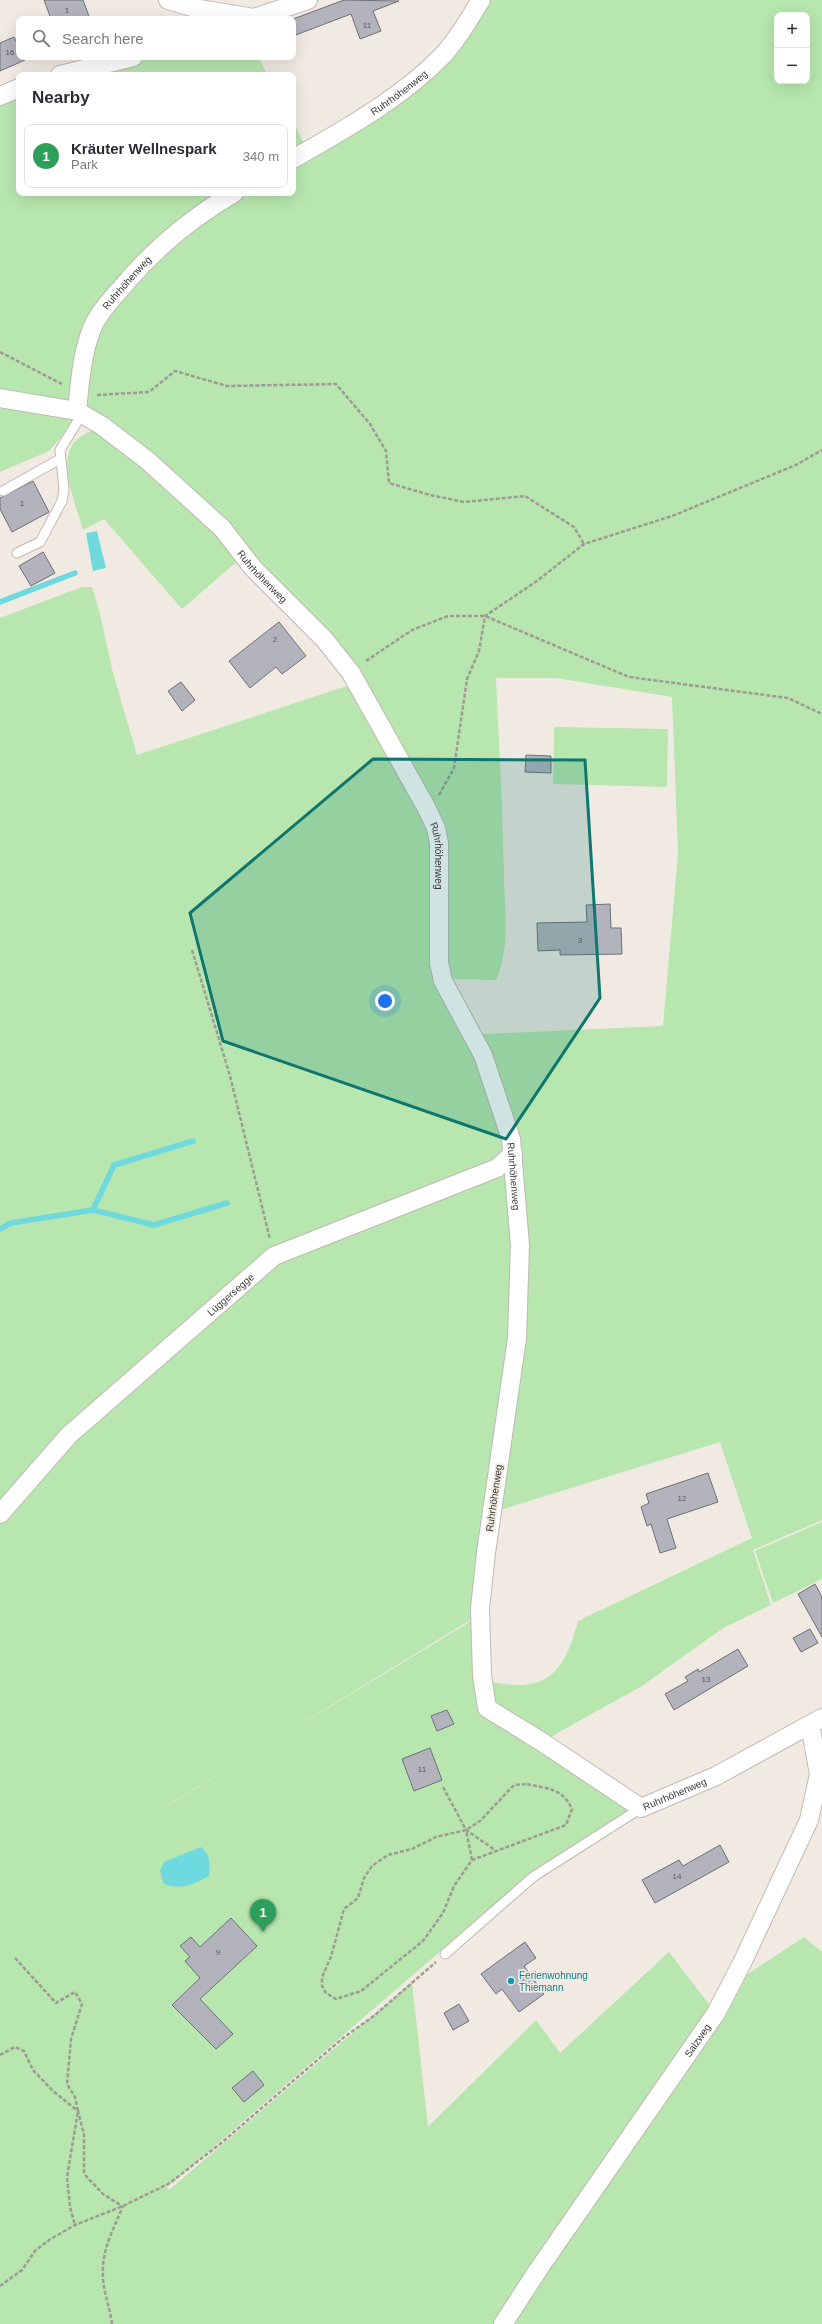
<!DOCTYPE html>
<meta charset="utf-8">
<style>
body{margin:0;font-family:Helvetica,sans-serif;background:#f2f2f3;color:#2b2b33}
.controls{position:absolute;right:12px;top:12px;display:grid;overflow:hidden;border-radius:8px;box-shadow:0 4px 16px #0002}
.controls button{width:36px;height:36px;display:grid;place-items:center;padding:0;border:0;border-bottom:1px solid #e1e1e2;background:#fff;color:#2b2b33;font:20px sans-serif}
.you{position:absolute;left:385px;top:1001px;width:14px;height:14px;margin:-10px;border:3px solid #fff;border-radius:50%;background:#1a73e8;box-shadow:0 0 0 6px #1a73e833}
.badge{display:grid;place-items:center;width:26px;height:26px;border-radius:50%;background:#086a3f;color:#fff;font-size:13px;font-weight:700}
.pin{position:absolute;translate:-50% -33px;filter:drop-shadow(0 1px 2px #0008)}
.pin::after{content:'';position:absolute;top:21px;width:14px;height:12px;background:inherit;clip-path:polygon(0 0,100% 0,50% 100%)}
.list{margin:0;padding:0;list-style:none}
h2{display:flex;justify-content:space-between;align-items:center;height:52px;margin:0;padding:0 16px;font-size:17px}
h2 small{font-size:13px;font-weight:400;color:#7c7c81}
.list li{display:grid;grid-template-columns:26px 1fr auto;gap:12px;align-items:center;box-sizing:border-box;height:64px;margin:0 8px 8px;padding:0 8px;border:1px solid #e1e1e2;border-radius:8px}
.list b{display:block;font-size:15px;white-space:nowrap}
.list p{margin:0;font-size:13px;white-space:nowrap;color:#7c7c81}
.list em{font-size:13px;font-style:normal;color:#7c7c81}
.icon{flex:none;width:22px;height:22px;fill:none;stroke:currentColor;stroke-width:2;stroke-linecap:round;stroke-linejoin:round}
.map{position:relative;flex:none;width:822px;height:2324px;overflow:hidden}
.search{position:absolute;background:#fff;box-shadow:0 4px 16px #0002;left:16px;top:16px;width:280px;height:44px;display:flex;align-items:center;gap:10px;box-sizing:border-box;padding:0 14px;border-radius:8px;color:#7c7c81;font-size:15px}
.panel{position:absolute;background:#fff;box-shadow:0 4px 16px #0002;left:16px;top:72px;width:280px;height:124px;border-radius:8px}
.map>svg:first-child{display:block}
.green{fill:#b7e6ae;fill-rule:evenodd}
.water{fill:#6ed9de}
.lines{fill:none;stroke-linecap:round;stroke-linejoin:round}
.stream{stroke:#6ed9de;stroke-width:5.5}
.building{fill:#b2b3bc;stroke:#6e6f77}
.lane-casing{stroke:#c0b9b2;stroke-width:11}
.street-casing{stroke:#c0b9b2;stroke-width:20}
.path{stroke:#9f9a94;stroke-width:2.5;stroke-dasharray:4 2;stroke-linecap:butt}
.lane{stroke:#fff;stroke-width:9}
.street{stroke:#fff;stroke-width:18}
.marked{fill:#0f766e;fill-opacity:0.2;stroke:#0f766e;stroke-width:3;stroke-linejoin:round}
.culture-dot{fill:#0f9aa8;stroke:#f1eae3;stroke-width:1.5}
.labels{text-anchor:middle;dominant-baseline:central;stroke-width:3.5;stroke-linejoin:round;paint-order:stroke}
.number-label{font-size:8px;fill:#5a5858}
.street-label{font-size:10px;fill:#3c3936;stroke:#f1eae3}
.culture-label{font-size:10px;fill:#0d838f;stroke:#f1eae3;text-anchor:start}
</style>
<div class="map">
<svg width="822" height="2324" viewBox="0 0 822 2324">
<rect width="100%" height="100%" fill="#f1eae3"/>
<!-- green -->
<g class="green">
<path d="M491 0H822V1520L753 1550 771 1605 723 1628 642 1686 545 1740 491 1708 484 1680C544 1695 563 1677 578 1621L752 1538 720 1442 497 1511 523 1338 519 1153 483 1034 663 1026 678 853 672 697 556 678H496C499 746 503 813 504 881 505 913 510 950 496 980L451 979 445 966 443 840 326 638 102 422 0 395V97L19 91V193H293V121L304 144 392 93 463 42ZM777 15H807V81H777Z"/>
<path d="M146 57H258L268 75H78Z"/>
<path d="M0 400 80 415 49 451 0 472Z"/>
<path d="M100 429 186 502 240 559 182 609 104 519 83 530C73 494 46 439 100 429Z"/>
<path d="M82 587H92L100 614 113 673 137 755 353 684 434 834 436 969 467 1027 509 1145 514 1338 475 1618 487 1713 630 1811 530 1874 167 2187 169 2190 412 1982 428 2127 536 2020 560 2053 669 1952 714 2011 500 2324H0V618ZM472 1619 468 1623 168 1805H169Z"/>
<path d="M554 727 668 729 667 787 553 784Z"/>
<path d="M822 1522V1579L773 1603 755 1551Z"/>
<path d="M804 1937 822 1952V2324H509L739 1980Z"/>
</g>
<!-- water -->
<g class="water">
<path d="M97 531 106 568 93 571 86 533Z"/>
<path d="M201 1847C211 1855 210 1864 209 1876 192 1885 182 1890 164 1884L160 1871 164 1862Z"/>
</g>
<g class="lines">
<!-- stream -->
<g class="stream">
<path d="M0 602 75 573"/>
<path d="M93 1210 114 1165 193 1141"/>
<path d="M0 1229 11 1223 93 1210 154 1225 227 1203"/>
</g>
</g>
<!-- building -->
<g class="building">
<path d="M44 0H83L90 19H51Z"/>
<path d="M344 0 399 1 373 11 381 31 360 39 351 14 293 36V19Z"/>
<path d="M14 37 19 47V57H23L25 60 0 71V43Z"/>
<path d="M33 481 49 512 12 532 0 509V498Z"/>
<path d="M43 552 55 573 31 586 19 566Z"/>
<path d="M279 622 306 656 282 674 276 667 250 688 229 661Z"/>
<path d="M181 682 195 700 182 711 168 691Z"/>
<path d="M526 755 551 756V773L525 772Z"/>
<path d="M610 904 611 928H621L622 954 560 955V950L538 951 537 923 587 922 586 905Z"/>
<path d="M708 1473 718 1502 667 1519 676 1548 660 1553 651 1524 647 1526 641 1507 649 1503 646 1494Z"/>
<path d="M815 1584 822 1597V1637L798 1594Z"/>
<path d="M810 1629 818 1643 801 1652 793 1638Z"/>
<path d="M738 1649 748 1666 674 1710 665 1694 688 1681 685 1677 698 1669 699 1672Z"/>
<path d="M447 1710 454 1724 437 1731 431 1716Z"/>
<path d="M430 1748 442 1780 414 1791 402 1759Z"/>
<path d="M720 1845 729 1862 655 1903 642 1880 679 1860 683 1866Z"/>
<path d="M231 1918 257 1946 200 1999 233 2034 216 2049 172 2005 200 1978 185 1961 190 1957 180 1946 191 1937 200 1947Z"/>
<path d="M525 1942 536 1958 524 1966 544 1994 519 2012 502 1989 496 1994 481 1974Z"/>
<path d="M459 2004 469 2021 453 2030 444 2013Z"/>
<path d="M253 2071 264 2085 244 2102 232 2088Z"/>
</g>
<g class="lines">
<!-- lane casing -->
<g class="lane-casing">
<g id="lane">
<path d="M3 491 60 459"/>
<path d="M17 553 40 542 62 501 64 489 60 450 82 414"/>
<path d="M445 1954 533 1877 641 1808"/>
</g>
</g>
<!-- street casing -->
<g class="street-casing">
<g id="street">
<path d="M168 0 199 9 254 18"/>
<path d="M251 19 308 0"/>
<path d="M60 75 133 57"/>
<path d="M0 96 19 88"/>
<path id="s1" d="M293 159C345 129 402 98 443 55 458 39 469 19 481 0"/>
<path id="s2" d="M0 398 77 411 101 425 147 460 222 528 253 568 324 639 351 673 426 807 436 828 439 843V963L443 981 483 1055 511 1139 520 1245 517 1338 486 1553 480 1609 482 1675 487 1708 542 1742 641 1808 716 1776 822 1718"/>
<path id="s3" d="M77 411C80 382 82 348 95 322 102 309 113 297 123 286 155 248 191 218 234 193"/>
<path id="s4" d="M0 1514 69 1435 274 1256 497 1168 513 1154"/>
<path id="s5" d="M503 2324 538 2270 716 2013 742 1963 809 1820 819 1774 810 1725"/>
</g>
</g>
<!-- path -->
<g class="path">
<path d="M0 352 62 384"/>
<path d="M97 395 149 392 175 371 227 386 336 384 370 424 386 451 389 483 430 495 464 502 525 496 574 527 584 544"/>
<path d="M366 661 412 630 448 616H485L629 677 788 698 822 714"/>
<path d="M439 795 454 768 467 679 479 651 485 616 537 581 584 544 672 516 796 465 822 450"/>
<path d="M192 950 230 1076 270 1239"/>
<path d="M527 1784C549 1789 562 1788 572 1809L566 1825 472 1860 454 1886 443 1913 423 1941 361 1991 336 1999 326 1993 322 1986V1977L331 1957 344 1909 358 1898 364 1878 372 1866 388 1855 412 1849 436 1837 466 1830 480 1821 514 1785Z"/>
<path d="M443 1787 466 1830"/>
<path d="M472 1860 466 1830 495 1850"/>
<path d="M15 1958 56 2003 75 1992 82 2004 71 2039 67 2084 75 2097 78 2111 67 2177 70 2207 75 2225"/>
<path d="M0 2055 15 2047 24 2051 33 2070 53 2091 78 2111 84 2135V2174L103 2194 122 2206"/>
<path d="M0 2286 22 2270 35 2251 49 2240 75 2225 123 2206 170 2183 220 2144 343 2038 375 2015 436 1962"/>
<path d="M112 2324C110 2308 104 2294 103 2278 101 2251 113 2230 123 2206"/>
</g>
<!-- lane -->
<use href="#lane" class="lane"/>
<!-- street -->
<use href="#street" class="street"/>
</g>
<!-- marked area -->
<path class="marked" d="M373 759 585 760 600 998 506 1139 223 1041 190 913Z"/>
<!-- markers -->
<circle class="culture-dot" cx="511" cy="1981" r="4"/>
<g class="labels">
<!-- number labels -->
<g class="number-label">
<text x="67" y="10">1</text>
<text x="367" y="25">11</text>
<text x="10" y="52">16</text>
<text x="22" y="503">1</text>
<text x="275" y="639">2</text>
<text x="580" y="940">3</text>
<text x="682" y="1498">12</text>
<text x="706" y="1679">13</text>
<text x="422" y="1769">11</text>
<text x="677" y="1876">14</text>
<text x="218" y="1952">9</text>
</g>
<!-- street labels -->
<g class="street-label">
<text stroke="none"><textPath href="#s1" startOffset="125">Ruhrhöhenweg</textPath></text>
<text stroke="none"><textPath href="#s3" startOffset="142">Ruhrhöhenweg</textPath></text>
<text stroke="none"><textPath href="#s2" startOffset="328">Ruhrhöhenweg</textPath></text>
<text stroke="none"><textPath href="#s2" startOffset="664">Ruhrhöhenweg</textPath></text>
<text stroke="none"><textPath href="#s2" startOffset="1000">Ruhrhöhenweg</textPath></text>
<text stroke="none"><textPath href="#s4" startOffset="319">Lüggersegge</textPath></text>
<text transform="translate(494 1498) rotate(-82)">Ruhrhöhenweg</text>
<text stroke="none"><textPath href="#s2" startOffset="1755">Ruhrhöhenweg</textPath></text>
<text stroke="none"><textPath href="#s5" startOffset="344">Salzweg</textPath></text>
</g>
<!-- culture labels -->
<g class="culture-label">
<text x="519" y="1975">Ferienwohnung<tspan x="519" dy="12">Thiemann</tspan></text>
</g>
</g>
</svg>
<div class="controls">
<button>+</button>
<button>−</button>
</div>
<div class="you"></div>
<div class="pin badge" style="left:263px;top:1932px;background:#2e9e5b">1</div>
<div class="search"><svg class="icon" aria-label="search" viewBox="0 0 24 24"><circle cx="10" cy="10" r="6"/><path d="M15 15l6 6"/></svg>Search here</div>
<section class="panel">
<h2>Nearby<small></small></h2>
<ul class="list">
<li><span class="badge" style="background:#2e9e5b">1</span><div><b>Kräuter Wellnespark</b><p>Park</p></div><em>340 m</em></li>
</ul>
</section>
</div>
